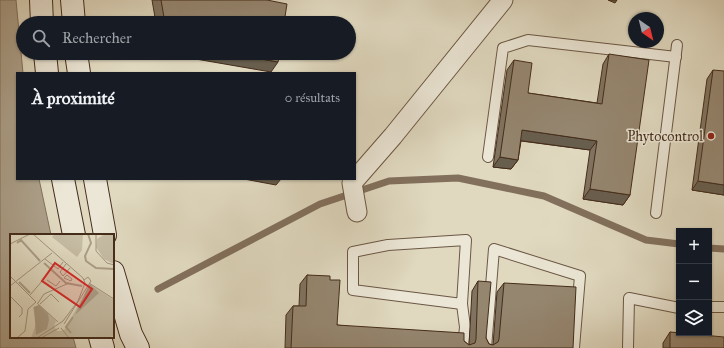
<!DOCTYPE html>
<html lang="fr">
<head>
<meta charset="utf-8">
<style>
  :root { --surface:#171b24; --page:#242831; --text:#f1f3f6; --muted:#9ea1a6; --line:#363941 }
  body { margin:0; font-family:"IM FELL Great Primer",serif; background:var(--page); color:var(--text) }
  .controls { position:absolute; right:12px; bottom:12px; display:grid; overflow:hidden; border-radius:0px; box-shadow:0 1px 3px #0004 }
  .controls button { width:36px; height:36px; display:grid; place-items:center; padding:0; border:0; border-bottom:1px solid var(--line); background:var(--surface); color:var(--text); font:20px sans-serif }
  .compass { position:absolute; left:628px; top:12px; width:36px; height:36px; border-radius:50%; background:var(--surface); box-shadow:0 1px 3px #0004; rotate:145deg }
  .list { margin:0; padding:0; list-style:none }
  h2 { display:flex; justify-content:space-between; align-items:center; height:52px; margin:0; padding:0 16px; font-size:17px }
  h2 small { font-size:13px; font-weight:400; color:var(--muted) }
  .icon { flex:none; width:22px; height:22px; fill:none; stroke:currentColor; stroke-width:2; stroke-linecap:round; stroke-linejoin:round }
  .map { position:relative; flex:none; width:724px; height:348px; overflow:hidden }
  .search { position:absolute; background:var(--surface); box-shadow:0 1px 3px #0004; left:16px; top:16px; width:340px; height:44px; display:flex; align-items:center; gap:10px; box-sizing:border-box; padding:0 14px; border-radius:22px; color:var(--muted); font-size:15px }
  .panel { position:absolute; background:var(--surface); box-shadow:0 1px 3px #0004; left:16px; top:72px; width:340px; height:108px; border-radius:0px }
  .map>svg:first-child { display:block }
  .water { fill:#ab9e88; stroke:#82705c }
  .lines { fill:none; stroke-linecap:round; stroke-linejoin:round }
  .stream { stroke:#82705c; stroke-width:7 }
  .lane-casing { stroke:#6b5744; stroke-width:12 }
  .street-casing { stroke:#6b5744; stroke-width:21 }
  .secondary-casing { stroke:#442c1a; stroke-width:24 }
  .lane { stroke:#ebe6d6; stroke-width:10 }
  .street { stroke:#ebe6d6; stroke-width:19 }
  .secondary { stroke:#ebe6d6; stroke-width:22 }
  .wall { fill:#807360; stroke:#442c1a }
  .shaded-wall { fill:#685e4e; stroke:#442c1a }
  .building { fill:#958670; stroke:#442c1a }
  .poi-dot { fill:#8f2418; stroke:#ebe6d6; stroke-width:1.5 }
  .labels { text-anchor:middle; stroke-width:3; stroke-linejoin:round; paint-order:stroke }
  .poi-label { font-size:14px; fill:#442c1a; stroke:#ebe6d6; text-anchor:end }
  .inset-river { fill:none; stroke:#ab9e88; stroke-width:2 }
  .inset-road { fill:none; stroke:#a2947e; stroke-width:1 }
  .view { fill:#d62828; fill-opacity:0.15; stroke:#d62828; stroke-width:2 }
  .inset-edge { fill:none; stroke:#442c1a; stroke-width:2 }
</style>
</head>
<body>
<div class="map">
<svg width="724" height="348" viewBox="0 0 724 348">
  <rect width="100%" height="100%" fill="#e0d9c0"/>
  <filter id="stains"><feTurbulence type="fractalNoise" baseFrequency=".005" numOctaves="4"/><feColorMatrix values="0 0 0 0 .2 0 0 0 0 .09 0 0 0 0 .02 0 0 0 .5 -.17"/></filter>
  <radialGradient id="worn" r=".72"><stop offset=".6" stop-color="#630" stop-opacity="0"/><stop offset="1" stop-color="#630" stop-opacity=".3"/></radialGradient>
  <!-- water -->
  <polygon class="water" points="0,0 16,0 23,73 17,73 17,179 39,179 51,235 11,235 11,337 73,337 76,348 0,348"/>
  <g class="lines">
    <!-- stream -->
    <g class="stream">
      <polyline points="709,248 724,249"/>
      <polyline points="158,289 320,204 389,181 458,178 544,196 646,240 679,244"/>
    </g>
    <!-- lane casing -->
    <g class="lane-casing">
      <g id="lane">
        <polyline points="488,157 503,48 528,40 676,57"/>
        <polyline points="656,213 677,45"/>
        <polygon points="466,240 462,304 353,290 353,252 388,245"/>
        <polyline points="462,304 465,327 463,348"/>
        <polyline points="709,307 724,307"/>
        <polyline points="486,348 494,249 580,276 574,348"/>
        <polyline points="628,348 629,298 679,308"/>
      </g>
    </g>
    <!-- street casing -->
    <g class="street-casing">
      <polyline id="street" points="357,212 352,183 393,136 503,0"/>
    </g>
    <!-- secondary casing -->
    <g class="secondary-casing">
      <g id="secondary">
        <polyline points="41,0 42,23"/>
        <polyline points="72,0 74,23"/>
        <polyline points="45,53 47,73"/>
        <polyline points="76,53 79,73"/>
        <polyline points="63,179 74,235"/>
        <polyline points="95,179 105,235"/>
        <polyline points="113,272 131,334 138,348"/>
        <polyline points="100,337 103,348"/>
      </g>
    </g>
    <!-- lane -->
    <use href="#lane" class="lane"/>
    <!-- street -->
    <use href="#street" class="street"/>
    <!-- secondary -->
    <use href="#secondary" class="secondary"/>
  </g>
  <!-- wall -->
  <g class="wall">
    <polygon points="152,0 267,0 284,23 156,23"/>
    <polygon points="609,54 630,195 623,205 583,199 590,150 521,141 518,160 511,169 493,167 507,70 514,60 528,93 597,103 603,64"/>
    <polygon points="713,70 724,195 692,190 707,79"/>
    <polygon points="307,275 330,280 337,325 464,341 469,345 472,291 478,281 486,338 489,344 493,345 497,292 504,283 573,348 285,348 286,315 293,306 299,306 300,284"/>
    <polygon points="670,332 724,348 663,348 663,343"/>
  </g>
  <!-- shaded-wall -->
  <g class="shaded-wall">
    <polygon points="608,0 617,0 615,3"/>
    <polygon points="161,53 228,53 278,62 271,72"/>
    <polygon points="522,130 597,141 590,150 516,140"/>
    <polygon points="500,157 518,160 511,169 493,167"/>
    <polygon points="244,179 281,179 276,185"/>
    <polygon points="698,181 724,185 724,195 692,190"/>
    <polygon points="590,189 630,195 623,205 583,199"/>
  </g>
  <!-- building -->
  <g class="building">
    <polygon points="161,0 267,0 287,4 284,23 165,23"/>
    <polygon points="228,53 280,53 278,62"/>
    <polygon points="609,54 649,60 630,195 590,189 597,141 522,130 518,160 500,157 514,60 532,63 528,93 602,104"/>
    <polygon points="713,70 724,71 724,185 698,181"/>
    <polygon points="307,275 330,276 330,280 340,280 337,325 464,333 464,341 469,345 475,343 476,339 478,281 491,282 486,338 489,344 493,345 498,342 499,339 504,283 576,287 573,348 291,348 293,306 306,306"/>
    <polygon points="670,332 724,337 724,348 670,348"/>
  </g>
  <!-- markers -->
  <circle class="poi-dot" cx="711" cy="136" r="4"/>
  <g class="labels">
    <!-- poi labels -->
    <g class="poi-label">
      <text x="703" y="141">Phytocontrol</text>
    </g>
  </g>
  <!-- overview -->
  <g transform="translate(10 234)">
    <rect width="104" height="104" fill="#e0d9c0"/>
    <path d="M 45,0 L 73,0 L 72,16 L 67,23 L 42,3 ZM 95,0 L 104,0 L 104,30 L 94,25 L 86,13 L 87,5 ZM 80,50 L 104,66 L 104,101 L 99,104 L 21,104 L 26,90 L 23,73 L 29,71 L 46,87 L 44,92 L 47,97 L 51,97 L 55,95 Z" fill="#c5bca4"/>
    <path d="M 80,50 L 89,59 L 65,81 L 79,51 ZM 29,71 L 38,80 L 39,86 L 37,95 L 26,101 L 24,73 Z" fill="#ab9e88"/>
    <path class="inset-river" d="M 78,0 L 81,9 L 75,22 L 76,27 L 86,34 L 104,35M 7,9 L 11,6 L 30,27M 34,29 L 56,49 L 72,52M 9,48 L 20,59M 61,99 L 56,93 L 63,83"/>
    <path class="inset-road" d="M 23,0 L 73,44 L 75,49M 86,0 L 86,17 L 97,29 L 104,31M 0,10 L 20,0M 35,25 L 48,35 L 53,28M 56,30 L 50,38 L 53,42 L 60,34M 57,41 L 62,45 L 61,47 L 54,44 ZM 0,42 L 26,68M 37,46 L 46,52 L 50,47M 79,49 L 104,65M 0,52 L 42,19M 20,61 L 33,46M 0,62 L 12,74 L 12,80 L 9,83M 27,69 L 48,88M 28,69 L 34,60 L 59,49M 30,70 L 41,60 L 49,68M 54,90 L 81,47 L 78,43 L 74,46M 51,94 L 59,104M 7,104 L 15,97 L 18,75 L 26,68M 27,104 L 53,87 L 68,67 L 75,49M 31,104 L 49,94"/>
    <path class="view" d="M 45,29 L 82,55 L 70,73 L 32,47 Z"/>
    <rect width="104" height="104" class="inset-edge"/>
  </g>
  <rect width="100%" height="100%" filter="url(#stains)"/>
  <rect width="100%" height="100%" fill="url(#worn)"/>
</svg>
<div class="controls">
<button>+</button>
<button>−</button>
<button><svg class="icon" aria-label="layers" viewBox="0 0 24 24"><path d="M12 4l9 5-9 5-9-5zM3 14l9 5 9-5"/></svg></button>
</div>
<svg class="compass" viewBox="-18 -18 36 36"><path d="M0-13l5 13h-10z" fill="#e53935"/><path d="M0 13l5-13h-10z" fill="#9ea1a6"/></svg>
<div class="search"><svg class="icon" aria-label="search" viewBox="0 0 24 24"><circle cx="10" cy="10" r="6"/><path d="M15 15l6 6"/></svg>Rechercher</div>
<section class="panel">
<h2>À proximité<small>0 résultats</small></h2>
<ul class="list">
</ul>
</section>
</div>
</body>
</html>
